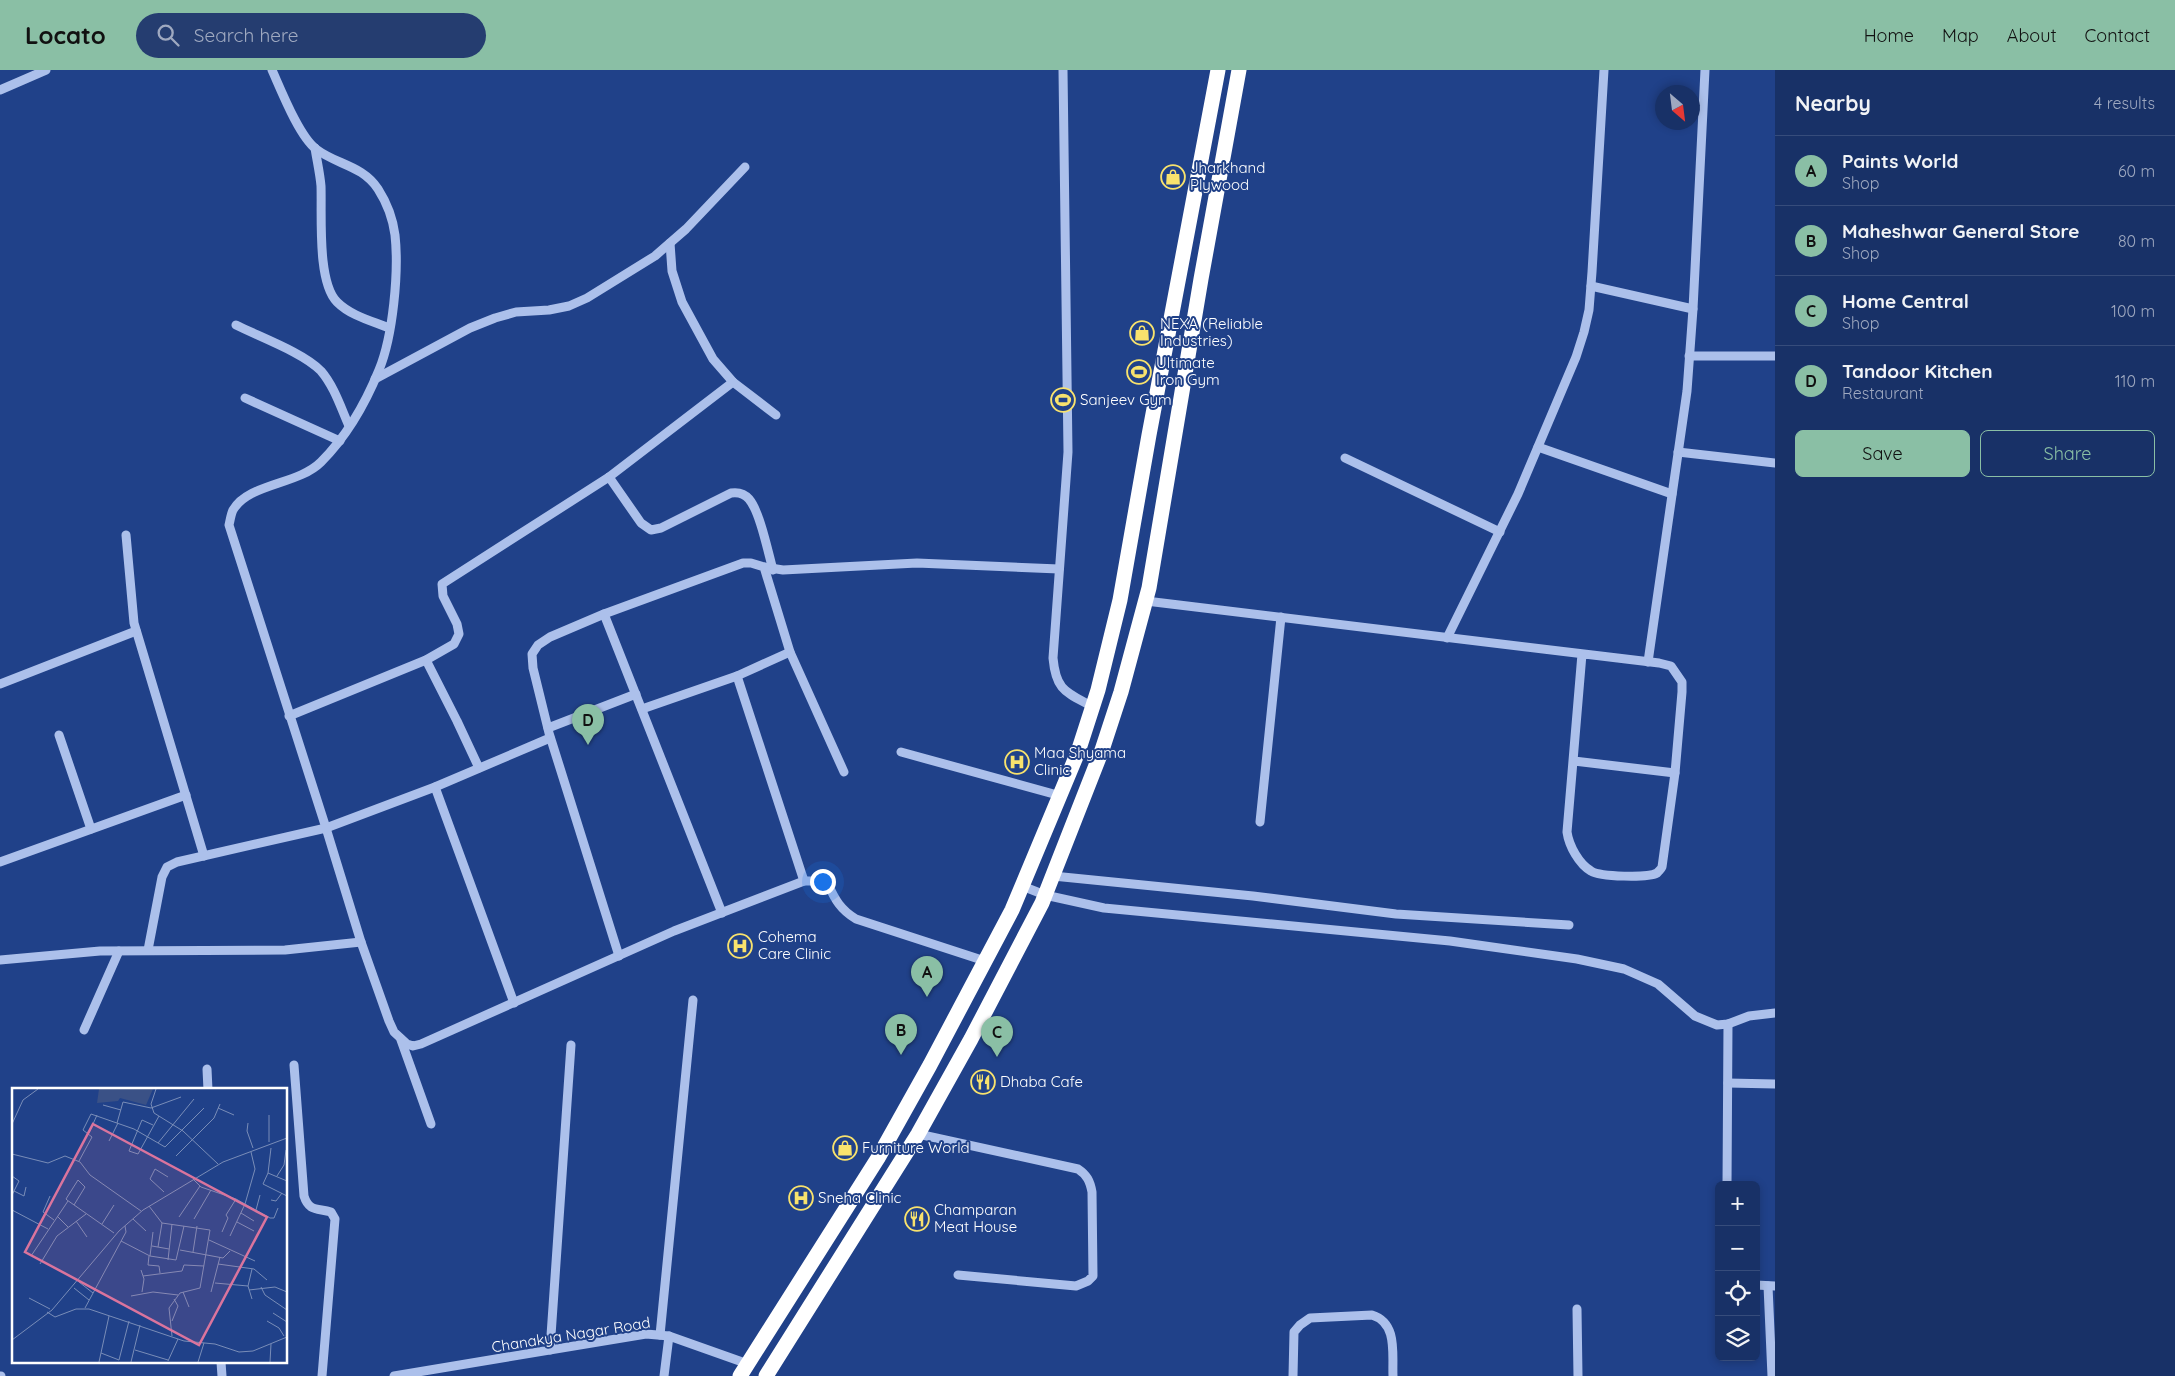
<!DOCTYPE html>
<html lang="en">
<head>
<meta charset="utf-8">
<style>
  :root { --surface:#183167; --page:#253d70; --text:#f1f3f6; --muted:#9fa9c0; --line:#364c7b; --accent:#8abfa5 }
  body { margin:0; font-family:Quicksand,sans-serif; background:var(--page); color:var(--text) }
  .controls { position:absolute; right:15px; bottom:15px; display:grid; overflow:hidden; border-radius:8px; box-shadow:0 2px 8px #0003 }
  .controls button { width:45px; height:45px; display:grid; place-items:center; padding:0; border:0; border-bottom:1px solid var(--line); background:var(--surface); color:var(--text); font:25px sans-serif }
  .compass { position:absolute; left:1655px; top:15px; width:45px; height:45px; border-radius:50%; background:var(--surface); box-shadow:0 2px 8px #0003; rotate:152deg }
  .you { position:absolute; left:822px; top:811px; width:18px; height:18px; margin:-12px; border:4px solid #fff; border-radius:50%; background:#1a73e8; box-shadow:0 0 0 8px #1a73e833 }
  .badge { display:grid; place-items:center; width:32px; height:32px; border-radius:50%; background:var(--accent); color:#111; font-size:16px; font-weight:700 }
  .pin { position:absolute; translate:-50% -41px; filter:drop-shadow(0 1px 2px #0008) }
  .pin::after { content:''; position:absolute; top:26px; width:18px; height:15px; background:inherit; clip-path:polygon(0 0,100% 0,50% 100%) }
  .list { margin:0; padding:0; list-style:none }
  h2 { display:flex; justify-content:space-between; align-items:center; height:65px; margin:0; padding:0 20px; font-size:21px }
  h2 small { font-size:16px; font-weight:400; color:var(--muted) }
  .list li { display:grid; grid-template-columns:32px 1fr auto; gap:15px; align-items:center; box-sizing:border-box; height:70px; padding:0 20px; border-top:1px solid var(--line) }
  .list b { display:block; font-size:19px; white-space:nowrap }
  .list p { margin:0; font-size:16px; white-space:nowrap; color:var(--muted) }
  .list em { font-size:16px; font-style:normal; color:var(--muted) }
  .actions { display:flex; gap:10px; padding:15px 20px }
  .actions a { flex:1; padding:11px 0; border:1px solid var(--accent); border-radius:8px; text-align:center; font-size:18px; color:var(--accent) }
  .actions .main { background:var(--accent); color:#111 }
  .icon { flex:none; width:28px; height:28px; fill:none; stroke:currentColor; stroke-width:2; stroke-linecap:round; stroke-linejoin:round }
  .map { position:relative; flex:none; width:1775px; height:1306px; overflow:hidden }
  header { display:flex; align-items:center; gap:30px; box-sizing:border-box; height:70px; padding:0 25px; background:var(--accent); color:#111 }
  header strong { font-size:24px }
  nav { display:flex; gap:28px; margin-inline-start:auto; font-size:18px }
  .search { width:350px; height:45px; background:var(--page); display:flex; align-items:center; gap:12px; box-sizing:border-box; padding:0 18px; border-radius:28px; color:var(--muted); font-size:19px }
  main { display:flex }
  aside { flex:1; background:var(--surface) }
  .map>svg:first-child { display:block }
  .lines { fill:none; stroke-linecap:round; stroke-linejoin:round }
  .minor { stroke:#acc0eb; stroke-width:9 }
  .highway { stroke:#fff; stroke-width:15 }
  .labels { text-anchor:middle; stroke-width:4; stroke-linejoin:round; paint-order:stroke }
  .poi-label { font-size:15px; fill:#fff; stroke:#204189; text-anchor:start }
  .street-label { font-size:15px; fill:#fff; stroke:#204189 }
  .inset-road { fill:none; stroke:#798db8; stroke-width:1 }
  .view { fill:#da749d; fill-opacity:0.15; stroke:#da749d; stroke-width:2.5 }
  .inset-edge { fill:none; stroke:#fff; stroke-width:2.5 }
</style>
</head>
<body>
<header>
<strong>Locato</strong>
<div class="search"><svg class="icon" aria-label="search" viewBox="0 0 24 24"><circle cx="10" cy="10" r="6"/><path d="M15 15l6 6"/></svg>Search here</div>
<nav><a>Home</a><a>Map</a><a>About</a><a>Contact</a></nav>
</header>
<main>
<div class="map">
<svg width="1775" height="1306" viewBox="0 0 1775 1306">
  <rect width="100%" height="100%" fill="#204189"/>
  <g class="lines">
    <!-- minor -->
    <g class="minor">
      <path d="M 272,0 C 281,20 299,66 316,79 C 337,95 362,95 378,119 C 387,133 393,150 395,165 C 399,202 393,266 379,300 C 366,332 346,367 321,392 C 298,415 249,413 233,440 C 231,444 230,451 229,455 L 326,758 L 361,872 L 389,951 L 394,962 L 407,974 L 413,976 L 421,974 L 674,861 L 804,811 L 818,811 L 828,814 C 835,830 841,840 856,849 L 985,891"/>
      <path d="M 1063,0 L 1068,382 L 1053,588 C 1056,621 1066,622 1093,637"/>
      <polyline points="0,20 46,0"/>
      <path d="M 315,78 C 317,91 320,104 321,116 C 322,145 317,212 337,232 C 351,246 372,251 389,258"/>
      <polyline points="670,173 672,201 682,232 713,289 733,312 776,345"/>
      <polyline points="1591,216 1693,239"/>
      <path d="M 236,255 C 260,267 304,283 321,301 C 334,316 341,338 349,356"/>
      <polyline points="1689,286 1775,286"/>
      <polyline points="375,309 470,258 495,248 516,242 549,240 569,236 587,228 655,186 686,159 745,97"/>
      <polyline points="245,328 340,371"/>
      <polyline points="1538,377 1672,424"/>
      <polyline points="1678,382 1775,393"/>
      <polyline points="1345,388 1500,462"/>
      <path d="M 609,407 L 641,453 L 651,460 L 661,458 L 731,423 C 738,422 744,423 749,429 C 760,442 768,482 773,500"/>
      <polyline points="126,465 134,553 204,786"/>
      <polyline points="764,497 783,500 917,493 1059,499"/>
      <path d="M 1146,531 L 1659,593 L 1671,596 L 1682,612 L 1682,622 L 1675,703 L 1662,797 C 1662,798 1658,802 1657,803 C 1648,808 1600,807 1591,801 C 1579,794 1569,776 1567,762 L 1582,584"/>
      <polyline points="604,544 722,843"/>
      <polyline points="1447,568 1518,424 1576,287 1584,262 1589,240 1592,202 1604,0"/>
      <polyline points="426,590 457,651 479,698"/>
      <polyline points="1648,592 1687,321 1693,239 1705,0"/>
      <polyline points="737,606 804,811"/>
      <polyline points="0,614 136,561"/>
      <polyline points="642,639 737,606 790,582"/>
      <polyline points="289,646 426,590 454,574 459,564 457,554 443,526 442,514 609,407 733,312"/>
      <polyline points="548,658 636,624"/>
      <polyline points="59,665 91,759"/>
      <polyline points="901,682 1061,726"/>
      <polyline points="1574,691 1675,703"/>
      <polyline points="435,717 514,933"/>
      <polyline points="1260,752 1281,547"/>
      <polyline points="0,792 186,725"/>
      <polyline points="1053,806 1253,826 1396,844 1569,855"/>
      <polyline points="1022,816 1045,825 1104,838 1450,871 1577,889 1624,899 1658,914 1695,946 1717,955 1728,954 1749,946 1775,943"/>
      <polyline points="148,880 162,807 167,797 177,792 326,758 435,717 550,668"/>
      <polyline points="619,886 549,663 533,598 532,584 538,575 550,567 604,544 743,493 751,493 764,497 790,582 844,702"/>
      <polyline points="0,890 100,881 285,880 361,872"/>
      <polyline points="84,960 119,881"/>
      <polyline points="401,970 431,1054"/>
      <path d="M 294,995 L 304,1126 C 309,1142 318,1138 331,1142 L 335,1149 L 322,1306"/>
      <polyline points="207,999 208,1020"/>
      <polyline points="1728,1013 1775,1014"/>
      <path d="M 918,1064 L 1078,1099 C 1087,1105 1090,1111 1092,1122 L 1093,1206 L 1088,1211 L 1076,1216 L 958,1205"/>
      <polyline points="1727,1115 1728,954"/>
      <polyline points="1756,1215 1775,1216"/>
      <polyline points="1768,1216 1772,1306"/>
      <polyline points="1577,1239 1578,1306"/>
      <polyline points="660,1265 693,930"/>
      <polyline points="550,1280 571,975"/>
      <polyline points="221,1292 222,1306"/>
      <polyline points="0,1306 1,1306"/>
      <polyline points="394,1306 646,1264 669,1266 748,1294"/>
      <polyline points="664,1306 669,1266"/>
      <path d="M 1293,1306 L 1294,1262 L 1300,1255 L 1310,1248 L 1372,1245 C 1398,1253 1392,1284 1393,1306"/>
    </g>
    <!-- highway -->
    <g class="highway">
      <polyline points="740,1306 878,1088 930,995 1012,840 1078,682 1098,620 1120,530 1149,365 1218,0"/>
      <polyline points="766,1306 918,1064 971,969 1042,833 1102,680 1121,622 1149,518 1201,209 1239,0"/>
    </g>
  </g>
  <!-- icons -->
  <defs>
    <g id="shop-ring" transform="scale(1.25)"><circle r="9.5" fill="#204189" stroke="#f8e26d" stroke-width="1.5"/><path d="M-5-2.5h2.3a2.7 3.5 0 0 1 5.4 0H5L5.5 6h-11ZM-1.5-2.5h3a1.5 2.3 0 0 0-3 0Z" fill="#f8e26d"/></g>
    <g id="stadium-ring" transform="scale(1.25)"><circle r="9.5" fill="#204189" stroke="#f8e26d" stroke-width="1.5"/><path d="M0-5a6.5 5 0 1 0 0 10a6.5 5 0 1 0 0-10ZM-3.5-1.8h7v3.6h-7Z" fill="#f8e26d"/></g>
    <g id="hospital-ring" transform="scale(1.25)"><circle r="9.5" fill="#204189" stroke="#f8e26d" stroke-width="1.5"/><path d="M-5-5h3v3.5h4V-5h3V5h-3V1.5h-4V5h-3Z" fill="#f8e26d"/></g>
    <g id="restaurant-ring" transform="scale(1.25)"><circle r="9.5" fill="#204189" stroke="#f8e26d" stroke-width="1.5"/><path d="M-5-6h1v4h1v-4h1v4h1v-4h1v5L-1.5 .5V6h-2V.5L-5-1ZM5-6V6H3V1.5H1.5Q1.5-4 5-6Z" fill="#f8e26d"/></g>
  </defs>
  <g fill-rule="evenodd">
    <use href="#shop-ring" x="1173" y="107"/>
    <use href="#shop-ring" x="1142" y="263"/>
    <use href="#stadium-ring" x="1139" y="302"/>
    <use href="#stadium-ring" x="1063" y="330"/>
    <use href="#hospital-ring" x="1017" y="692"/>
    <use href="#hospital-ring" x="740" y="876"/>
    <use href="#restaurant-ring" x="983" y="1012"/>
    <use href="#shop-ring" x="845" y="1078"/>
    <use href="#hospital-ring" x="801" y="1128"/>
    <use href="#restaurant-ring" x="917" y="1149"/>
  </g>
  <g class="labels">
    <!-- poi labels -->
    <g class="poi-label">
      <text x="1190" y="103">Jharkhand<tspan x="1190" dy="17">Plywood</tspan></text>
      <text x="1160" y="259">NEXA (Reliable<tspan x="1160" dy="17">Industries)</tspan></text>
      <text x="1156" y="298">Ultimate<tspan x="1156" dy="17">Iron Gym</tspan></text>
      <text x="1080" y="335">Sanjeev Gym</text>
      <text x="1034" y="688">Maa Shyama<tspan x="1034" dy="17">Clinic</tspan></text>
      <text x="758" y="872">Cohema<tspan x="758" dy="17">Care Clinic</tspan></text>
      <text x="1000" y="1017">Dhaba Cafe</text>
      <text x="862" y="1083">Furniture World</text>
      <text x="818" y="1133">Sneha Clinic</text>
      <text x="934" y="1145">Champaran<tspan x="934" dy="17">Meat House</tspan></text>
    </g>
    <!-- street labels -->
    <g class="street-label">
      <text transform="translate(571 1265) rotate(-9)" y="5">Chanakya Nagar Road</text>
    </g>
  </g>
  <!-- overview -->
  <g transform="translate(12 1018)">
    <rect width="275" height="275" fill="#204189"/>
    <path d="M 87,1 L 141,1 L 134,17 L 108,10 L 106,13 L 85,15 Z" fill="#3a5186"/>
    <path class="inset-road" d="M 144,1 L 139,16 L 142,25 L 171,43 L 206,76M 91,17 L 109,22M 206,20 L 222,27M 257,27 L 257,54M 105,35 L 111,14 L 139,20 L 169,9M 236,35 L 235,43 L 241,60M 0,36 L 11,12 L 26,1M 141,37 L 130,32 L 117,63 L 126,66 L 147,28M 77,45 L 85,27M 97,53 L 106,35M 146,55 L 182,11M 0,66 L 36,75 L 53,68 L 68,74 L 78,87 L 129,123M 164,68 L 202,30 L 208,16M 67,73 L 80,49 L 71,42 L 79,26 L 122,41 L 153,59 L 192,20M 256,85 L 259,60M 0,88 L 7,93 L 0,107M 265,88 L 272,77 L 274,62M 181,91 L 189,99 L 224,111 L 258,130 L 262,130 L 266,120M 275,93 L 256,85 L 251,96 L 275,108M 2,103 L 12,108 L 14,99M 152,104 L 138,91 L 143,81 L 156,89M 38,108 L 31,124 L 42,132M 259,112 L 264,113 L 270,105M 62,117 L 73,99 L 66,92 L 54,111 L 55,112 L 102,145M 137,118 L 150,135 L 198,142 L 188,200 L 168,205 L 157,220 L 160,248M 0,122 L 36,141M 244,122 L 248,107M 229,125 L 242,133M 45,128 L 56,139M 167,129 L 188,98M 121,131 L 134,143M 182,131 L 199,102M 64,133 L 75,149M 225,134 L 242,143M 90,136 L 102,117M 141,144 L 138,168 L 164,172 L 172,138M 210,144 L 216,130 L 214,127 L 224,111M 218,148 L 233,116 L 243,81 L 239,64M 197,152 L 243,173M 109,153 L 138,168M 140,158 L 157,161M 146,159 L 150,135M 168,162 L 211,170 L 218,163M 181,164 L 185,138M 19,168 L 56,113M 137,168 L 136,177 L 147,178 L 148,185M 156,172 L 160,136M 28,176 L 45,148 L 74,126M 206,176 L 242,181 L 255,192M 240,181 L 236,198 L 240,211M 129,182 L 132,191 L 130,204M 131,188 L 170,183 L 172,177 L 192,178M 67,194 L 81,205M 203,195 L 236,198M 249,199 L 253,207 L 275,222M 62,200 L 77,212M 237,202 L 263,199 L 275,204M 171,204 L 177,219M 199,204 L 208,169M 119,208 L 141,204 L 166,207M 17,210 L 38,221M 73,220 L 114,144 L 113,138M 35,224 L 43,229 L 64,221 L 77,221 L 172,253 L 203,256 L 227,264 L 241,263 L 275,249M 261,225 L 275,234M 160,233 L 166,218 L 162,211M 255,233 L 267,240 L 272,248M 0,252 L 40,222 L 107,143 L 131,122 L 211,74 L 275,50M 123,262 L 156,272M 89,265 L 107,272 L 117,233M 156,273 L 166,251M 87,274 L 97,228M 119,274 L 128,237M 186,274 L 192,255M 258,274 L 259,256"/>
    <path class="view" d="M 81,36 L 255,129 L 187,257 L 13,164 Z"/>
    <rect width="275" height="275" class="inset-edge"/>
  </g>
</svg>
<div class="controls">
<button>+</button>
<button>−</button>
<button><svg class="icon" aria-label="locate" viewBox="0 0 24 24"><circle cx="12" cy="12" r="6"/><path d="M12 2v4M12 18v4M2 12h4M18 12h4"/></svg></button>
<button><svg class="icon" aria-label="layers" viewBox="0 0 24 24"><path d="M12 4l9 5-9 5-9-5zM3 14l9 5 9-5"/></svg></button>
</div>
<svg class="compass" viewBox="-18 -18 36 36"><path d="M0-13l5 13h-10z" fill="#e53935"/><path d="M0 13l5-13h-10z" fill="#9fa9c0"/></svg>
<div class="you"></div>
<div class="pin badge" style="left:927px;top:927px">A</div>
<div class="pin badge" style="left:901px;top:985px">B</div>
<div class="pin badge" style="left:997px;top:987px">C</div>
<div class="pin badge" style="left:588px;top:675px">D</div>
</div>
<aside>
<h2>Nearby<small>4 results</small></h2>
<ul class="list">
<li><span class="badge">A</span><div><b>Paints World</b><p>Shop</p></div><em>60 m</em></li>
<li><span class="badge">B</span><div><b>Maheshwar General Store</b><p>Shop</p></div><em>80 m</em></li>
<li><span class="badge">C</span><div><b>Home Central</b><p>Shop</p></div><em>100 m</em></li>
<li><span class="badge">D</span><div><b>Tandoor Kitchen</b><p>Restaurant</p></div><em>110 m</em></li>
</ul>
<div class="actions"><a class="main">Save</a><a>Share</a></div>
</aside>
</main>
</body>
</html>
